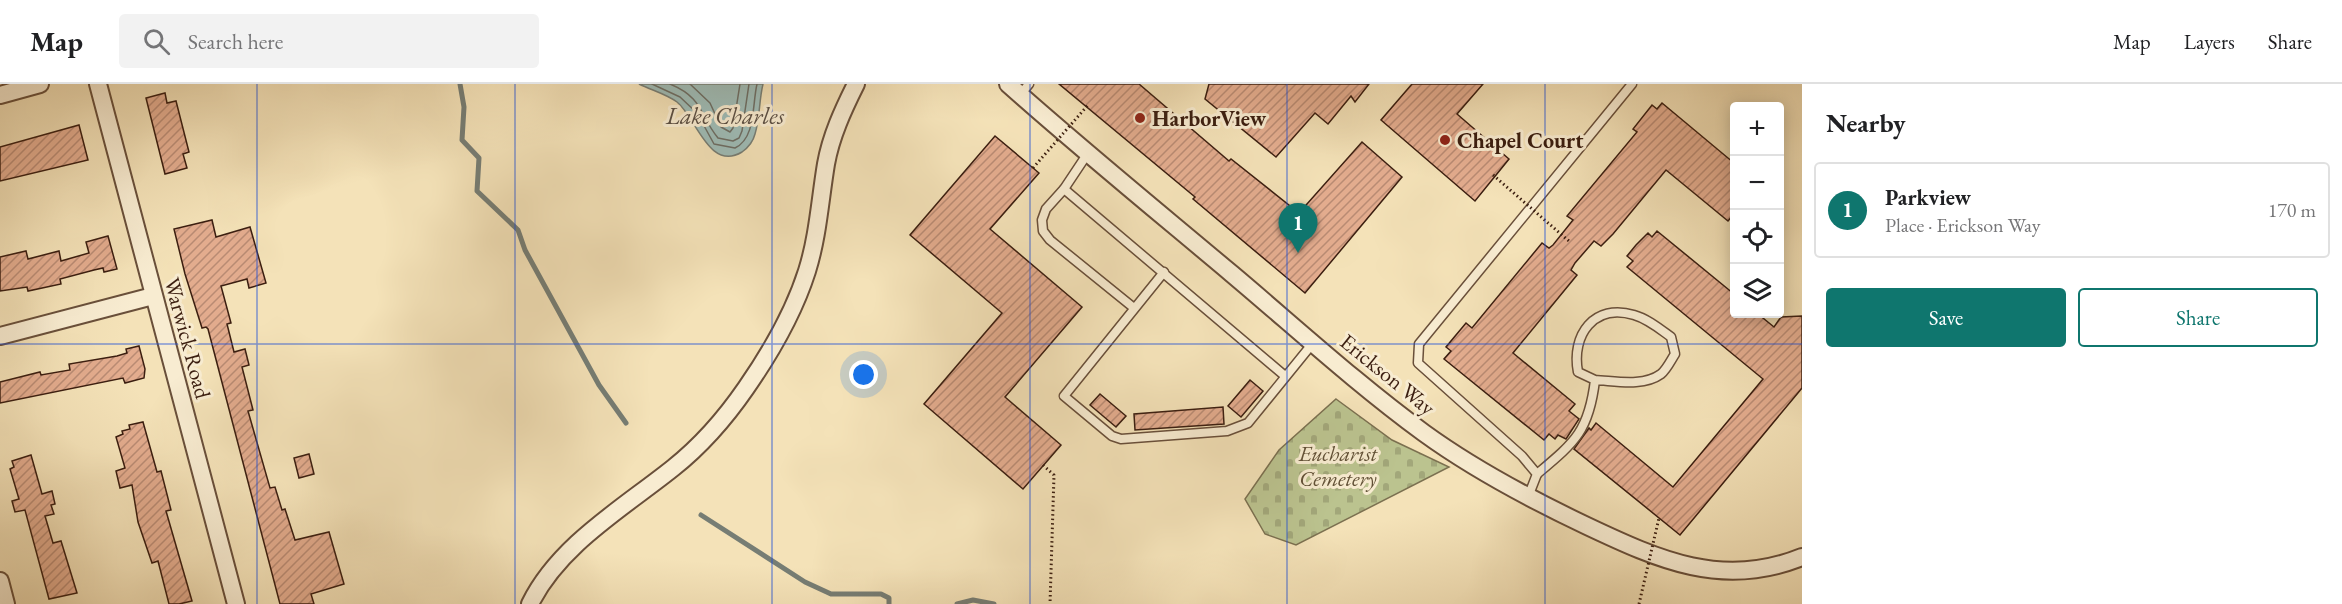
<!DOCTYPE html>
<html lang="en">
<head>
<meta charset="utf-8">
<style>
  :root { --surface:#fff; --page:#f2f2f2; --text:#202124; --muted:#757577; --line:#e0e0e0; --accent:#0f766e }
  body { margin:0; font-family:"EB Garamond",serif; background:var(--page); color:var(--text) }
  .controls { position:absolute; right:18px; top:18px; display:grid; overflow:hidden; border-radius:6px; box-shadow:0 3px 15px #0003 }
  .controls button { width:54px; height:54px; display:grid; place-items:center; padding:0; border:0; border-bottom:2px solid var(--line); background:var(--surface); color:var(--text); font:30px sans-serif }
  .you { position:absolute; left:864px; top:291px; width:21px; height:21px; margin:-15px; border:4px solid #fff; border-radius:50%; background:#1a73e8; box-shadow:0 0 0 9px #1a73e833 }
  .badge { display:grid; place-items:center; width:39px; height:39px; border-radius:50%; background:var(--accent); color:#fff; font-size:20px; font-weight:700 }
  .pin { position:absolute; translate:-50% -50px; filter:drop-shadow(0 2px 3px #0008) }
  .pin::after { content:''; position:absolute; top:32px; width:21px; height:18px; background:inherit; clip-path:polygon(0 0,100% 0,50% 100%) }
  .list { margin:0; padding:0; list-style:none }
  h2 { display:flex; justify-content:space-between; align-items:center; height:78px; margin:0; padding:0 24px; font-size:26px }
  h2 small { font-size:20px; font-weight:400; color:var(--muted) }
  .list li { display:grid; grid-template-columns:39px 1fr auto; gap:18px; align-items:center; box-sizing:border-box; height:96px; margin:0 12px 12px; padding:0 12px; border:2px solid var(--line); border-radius:6px }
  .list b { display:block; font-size:22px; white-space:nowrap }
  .list p { margin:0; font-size:20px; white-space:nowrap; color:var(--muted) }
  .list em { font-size:20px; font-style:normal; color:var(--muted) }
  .actions { display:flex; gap:12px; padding:18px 24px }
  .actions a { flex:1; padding:14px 0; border:2px solid var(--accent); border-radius:6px; text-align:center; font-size:21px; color:var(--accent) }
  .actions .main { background:var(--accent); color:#fff }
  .icon { flex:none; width:33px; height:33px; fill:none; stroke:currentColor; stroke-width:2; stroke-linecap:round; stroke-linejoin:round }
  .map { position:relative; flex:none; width:1802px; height:520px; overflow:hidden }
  header { display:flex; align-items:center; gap:36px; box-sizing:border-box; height:84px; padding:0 30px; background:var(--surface); border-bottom:2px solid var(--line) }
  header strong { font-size:28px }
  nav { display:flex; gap:33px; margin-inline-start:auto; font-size:21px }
  .search { width:420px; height:54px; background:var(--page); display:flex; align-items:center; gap:15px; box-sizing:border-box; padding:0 21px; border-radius:6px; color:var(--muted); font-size:22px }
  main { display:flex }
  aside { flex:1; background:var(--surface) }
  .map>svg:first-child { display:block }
  .cemetery { fill:url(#cemetery-stones); stroke:#7b7050; stroke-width:1.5 }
  .water { fill:#9ebcb7; stroke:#767d74; stroke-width:1.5 }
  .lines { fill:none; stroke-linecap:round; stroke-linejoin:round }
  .shore { stroke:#6c6d64; stroke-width:1.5 }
  .stream { stroke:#767d74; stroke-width:5 }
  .building { fill:url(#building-hatch); stroke:#3b1e10; stroke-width:1.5 }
  .lane-casing { stroke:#694f3a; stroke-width:11 }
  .street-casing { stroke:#694f3a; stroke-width:20 }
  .path { stroke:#3b1e10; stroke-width:3; stroke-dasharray:1.5 3; stroke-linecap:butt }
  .lane { stroke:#f8ecd1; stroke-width:8 }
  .street { stroke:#f8ecd1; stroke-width:16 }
  .path-bridge { stroke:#3b1e10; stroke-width:3; stroke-dasharray:1.5 3; stroke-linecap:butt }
  .grid { fill:none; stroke:#1d4ed8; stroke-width:1.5; stroke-opacity:0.55 }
  .poi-dot { fill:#8f2418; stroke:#f8ecd1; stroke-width:2 }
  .labels { text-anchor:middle; stroke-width:6; stroke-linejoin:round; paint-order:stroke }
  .poi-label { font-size:22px; font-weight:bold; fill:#3b1e10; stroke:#f8ecd1; text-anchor:start }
  .street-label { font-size:22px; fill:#3b1e10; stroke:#f8ecd1 }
  .park-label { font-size:22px; font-style:italic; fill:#615036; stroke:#f8ecd1 }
  .water-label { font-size:24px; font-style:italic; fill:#594d42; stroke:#f8ecd1 }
</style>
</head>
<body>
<header>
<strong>Map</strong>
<div class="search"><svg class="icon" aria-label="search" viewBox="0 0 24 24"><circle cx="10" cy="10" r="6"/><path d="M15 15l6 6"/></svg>Search here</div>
<nav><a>Map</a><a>Layers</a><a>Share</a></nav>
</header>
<main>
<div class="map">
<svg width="1802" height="520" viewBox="0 0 1802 520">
  <defs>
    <pattern id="cemetery-stones" width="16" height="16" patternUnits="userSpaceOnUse" patternTransform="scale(1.5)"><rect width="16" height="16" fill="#bbc38f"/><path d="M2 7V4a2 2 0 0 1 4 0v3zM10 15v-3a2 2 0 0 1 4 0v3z" fill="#a2a77a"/></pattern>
    <pattern id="building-hatch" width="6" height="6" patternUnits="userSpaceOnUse" patternTransform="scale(1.5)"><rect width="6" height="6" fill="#e3ac8e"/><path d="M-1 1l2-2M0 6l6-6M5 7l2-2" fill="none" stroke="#b98b73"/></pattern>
  </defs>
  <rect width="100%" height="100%" fill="#f4e2b8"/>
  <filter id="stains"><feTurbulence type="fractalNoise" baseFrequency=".00333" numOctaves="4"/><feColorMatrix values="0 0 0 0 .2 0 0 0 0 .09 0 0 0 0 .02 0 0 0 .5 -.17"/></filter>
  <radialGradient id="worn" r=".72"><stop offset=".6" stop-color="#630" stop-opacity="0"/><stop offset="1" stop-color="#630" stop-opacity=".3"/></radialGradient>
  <!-- cemetery -->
  <polygon class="cemetery" points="1336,315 1392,356 1449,383 1296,461 1265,450 1245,415 1279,366"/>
  <!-- water -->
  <path class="water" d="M 639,0 L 763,0 C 759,16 760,34 755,50 C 753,58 749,63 742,68 C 709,88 696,33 677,18 C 666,10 651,6 639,0 Z"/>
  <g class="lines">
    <!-- shore -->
    <g class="shore">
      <path d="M 652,0 L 680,13 L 697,29 L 714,60 L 735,64 C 756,54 752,21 757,0"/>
      <path d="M 670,0 C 704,14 699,31 718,54 L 733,57 L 739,54 L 742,47 L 749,0"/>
      <polyline points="690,0 710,19 721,43 730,48 733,44 740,0"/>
    </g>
    <!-- stream -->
    <g class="stream">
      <polyline points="460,0 464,23 462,56 479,74 477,107 518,146 525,166 599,301 626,339"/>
      <polyline points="701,431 805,498 831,510 881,510 889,514 889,520"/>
      <polyline points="957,520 973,516 994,520"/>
    </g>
  </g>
  <!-- building -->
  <g class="building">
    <polygon points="1059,0 1139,0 1229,77 1231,75 1299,129 1362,58 1402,93 1305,209 1193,115 1195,113"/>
    <polygon points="1209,0 1369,0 1355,18 1351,12 1328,40 1315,29 1276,73 1205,15"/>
    <polygon points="1412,0 1483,0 1457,30 1509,75 1475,117 1381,36"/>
    <polygon points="165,9 167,19 176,17 189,68 183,70 187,84 165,90 146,14"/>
    <polygon points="1662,19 1734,79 1734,130 1728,137 1666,86 1613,150 1601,162 1594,157 1575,179 1571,186 1577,191 1513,269 1575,320 1569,327 1579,335 1566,355 1558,351 1555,355 1549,350 1544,356 1444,275 1451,267 1446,263 1466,239 1472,244 1542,159 1549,164 1553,161 1573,136 1567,132 1637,48 1633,45 1652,21 1657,25"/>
    <polygon points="79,41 88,76 0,97 0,63"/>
    <polygon points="995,52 1039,89 990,145 1082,223 1005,313 1061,361 1023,405 924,320 1002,229 910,151"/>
    <polygon points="212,136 216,153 250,143 266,199 249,204 247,195 221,202 231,239 227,240 234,268 245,265 249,281 242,283 253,326 248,327 270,404 275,403 282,426 285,425 295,456 329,448 344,500 311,510 314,520 280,520 208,245 206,243 202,244 185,190 174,145"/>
    <polygon points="1657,147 1734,210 1734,230 1758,230 1774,243 1781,233 1802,232 1802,304 1680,451 1574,365 1589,344 1591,346 1596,339 1673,403 1763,295 1627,183 1633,177 1627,172 1636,161 1648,149 1652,153"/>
    <polygon points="108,152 117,185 104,188 103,184 94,186 60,195 61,200 28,207 27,203 0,207 0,173 26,167 28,175 59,167 61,177 89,169 86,158"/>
    <polygon points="139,262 145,285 144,294 125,299 123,294 0,319 0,298 40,288 41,291 70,286 69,280 117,272 127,269 126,265"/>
    <polygon points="1250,296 1263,307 1241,333 1228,322"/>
    <polygon points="1100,310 1126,332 1116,343 1090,321"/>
    <polygon points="1223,323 1224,340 1135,346 1134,330"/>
    <polygon points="143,338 157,388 161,387 171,426 166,427 192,517 179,520 169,520 158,477 152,479 138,438 132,401 120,404 116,387 125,384 116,353 123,350 122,347 130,345 129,341"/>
    <polygon points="309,370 314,390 299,394 294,374"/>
    <polygon points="31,371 42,410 52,407 55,420 51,421 54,430 45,432 53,459 61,457 77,509 49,515 25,426 15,428 12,417 19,415 10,385 14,383 12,377"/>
  </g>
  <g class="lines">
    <!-- lane casing -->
    <g class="lane-casing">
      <g id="lane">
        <polyline points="1020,11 1029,0"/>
        <polyline points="1088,69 1064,105 1046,125 1042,136 1043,147 1050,156 1134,224"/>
        <polyline points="1064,105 1285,292"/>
        <polyline points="1164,188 1064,312 1112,352 1121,355 1227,347 1248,339 1313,259"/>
        <path d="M 1537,390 C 1575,358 1589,347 1595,296 C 1616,297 1643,303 1661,290 C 1667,285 1671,276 1675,270 L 1671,253 C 1660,245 1648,235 1634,231 C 1594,219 1571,251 1578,288 L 1595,296"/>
        <polyline points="1528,413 1537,390 1522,372 1418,279 1419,260 1632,0"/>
      </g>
    </g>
    <!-- street casing -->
    <g class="street-casing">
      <g id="street">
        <polyline points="98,0 236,520"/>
        <path d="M 1008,0 C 1081,65 1157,127 1232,190 C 1295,243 1357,300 1424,349 C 1475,386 1530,415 1587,442 C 1659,476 1723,505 1802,473"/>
        <polyline points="0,11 40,0"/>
        <polyline points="0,252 153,212"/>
        <polyline points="0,497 6,520"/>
        <path d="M 530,520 C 559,461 623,424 673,384 C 702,361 726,333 746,304 C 771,268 794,228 807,187 C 818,152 820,116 826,80 C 831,52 843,26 856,0"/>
      </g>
    </g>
    <!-- path -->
    <polyline class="path" points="1043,381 1054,391 1050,520"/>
    <!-- lane -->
    <use href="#lane" class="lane"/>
    <!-- street -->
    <use href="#street" class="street"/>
    <!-- path-bridge -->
    <g class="path-bridge">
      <polyline points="1033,84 1088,21"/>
      <polyline points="1493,91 1570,158"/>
      <polyline points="1639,520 1659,434"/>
    </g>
  </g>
  <!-- grid -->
  <path class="grid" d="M 257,0 L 257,520M 515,0 L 515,520M 772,0 L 772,520M 1030,0 L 1030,520M 1287,0 L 1287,520M 1545,0 L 1545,520M 0,260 L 1802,260"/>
  <!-- markers -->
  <g class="poi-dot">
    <circle cx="1140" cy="34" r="6"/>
    <circle cx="1445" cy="56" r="6"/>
  </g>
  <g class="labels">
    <!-- poi labels -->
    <g class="poi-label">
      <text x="1152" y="42">HarborView</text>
      <text x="1457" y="64">Chapel Court</text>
    </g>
    <!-- street labels -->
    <g class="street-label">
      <text transform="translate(188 254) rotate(75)" y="8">Warwick Road</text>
      <text transform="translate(1388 290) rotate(39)" y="8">Erickson Way</text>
    </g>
    <!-- park labels -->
    <g class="park-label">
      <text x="1338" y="377">Eucharist<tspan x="1338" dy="25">Cemetery</tspan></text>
    </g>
    <!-- water labels -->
    <g class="water-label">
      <text x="725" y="40">Lake Charles</text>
    </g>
  </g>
  <rect width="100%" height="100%" filter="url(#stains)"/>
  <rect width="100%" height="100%" fill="url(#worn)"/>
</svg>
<div class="controls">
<button>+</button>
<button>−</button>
<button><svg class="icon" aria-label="locate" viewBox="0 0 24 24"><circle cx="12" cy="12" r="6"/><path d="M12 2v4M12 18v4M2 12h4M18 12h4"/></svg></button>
<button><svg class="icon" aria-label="layers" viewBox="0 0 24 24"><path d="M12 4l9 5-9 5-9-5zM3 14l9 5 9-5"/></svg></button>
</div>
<div class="you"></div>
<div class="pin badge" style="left:1298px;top:169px">1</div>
</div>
<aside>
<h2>Nearby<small></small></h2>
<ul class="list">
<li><span class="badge">1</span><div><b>Parkview</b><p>Place · Erickson Way</p></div><em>170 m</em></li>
</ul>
<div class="actions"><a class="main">Save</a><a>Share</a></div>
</aside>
</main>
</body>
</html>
